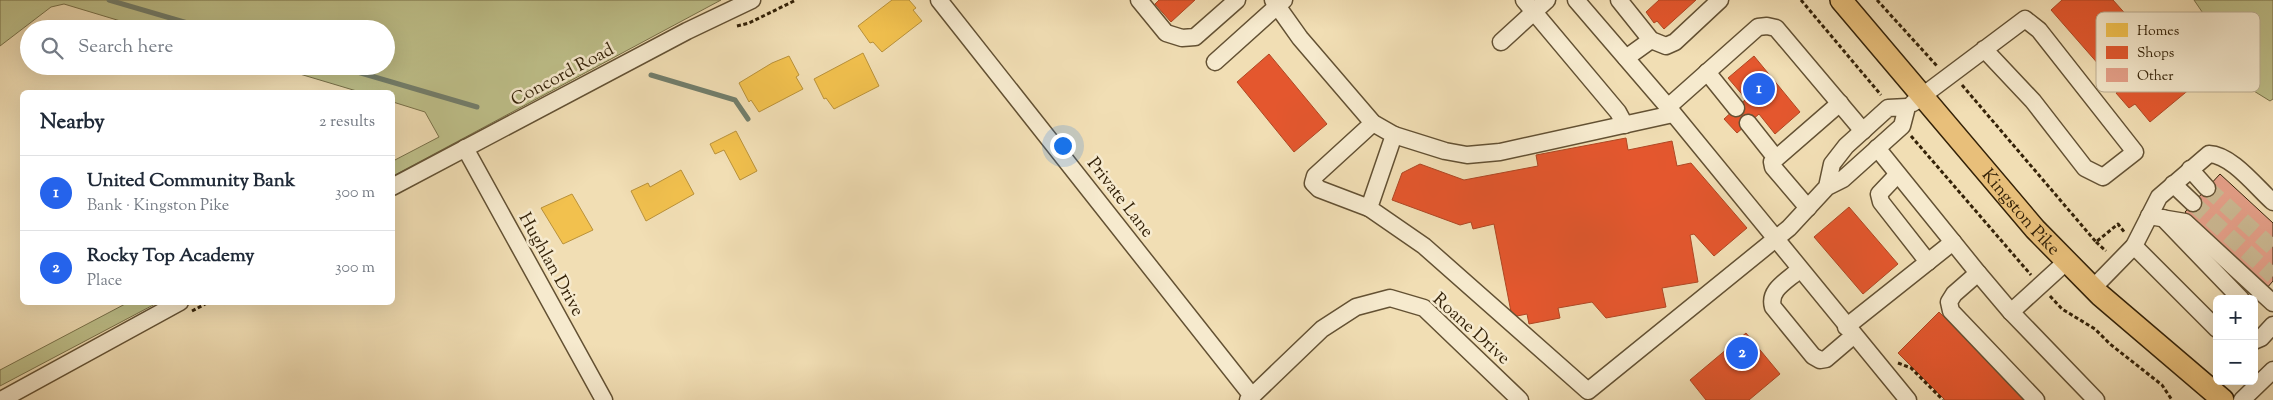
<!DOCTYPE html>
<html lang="en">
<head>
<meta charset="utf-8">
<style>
  :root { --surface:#fff; --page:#f6f6f7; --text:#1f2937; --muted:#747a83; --line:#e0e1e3; --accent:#2563eb }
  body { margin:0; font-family:"Sorts Mill Goudy",serif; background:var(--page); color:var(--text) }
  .controls { position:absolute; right:15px; bottom:15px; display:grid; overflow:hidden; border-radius:8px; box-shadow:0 5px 20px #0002 }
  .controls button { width:45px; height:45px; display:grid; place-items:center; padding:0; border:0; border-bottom:1px solid var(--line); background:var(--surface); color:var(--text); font:25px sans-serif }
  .you { position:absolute; left:1062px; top:145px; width:18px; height:18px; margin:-12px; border:4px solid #fff; border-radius:50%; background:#1a73e8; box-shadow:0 0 0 8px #1a73e833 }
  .badge { display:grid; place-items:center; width:32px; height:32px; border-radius:50%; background:var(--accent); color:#fff; font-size:16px; font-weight:700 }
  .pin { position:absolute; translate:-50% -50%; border:2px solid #fff; box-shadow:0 1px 5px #0006 }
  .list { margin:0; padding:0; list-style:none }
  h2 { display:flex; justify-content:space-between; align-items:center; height:65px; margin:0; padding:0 20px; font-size:21px }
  h2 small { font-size:16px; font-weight:400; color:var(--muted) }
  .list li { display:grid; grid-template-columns:32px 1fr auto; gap:15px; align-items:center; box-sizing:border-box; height:75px; padding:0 20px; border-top:1px solid var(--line) }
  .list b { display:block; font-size:19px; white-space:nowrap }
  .list p { margin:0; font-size:16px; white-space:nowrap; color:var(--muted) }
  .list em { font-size:16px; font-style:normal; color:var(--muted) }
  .icon { flex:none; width:28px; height:28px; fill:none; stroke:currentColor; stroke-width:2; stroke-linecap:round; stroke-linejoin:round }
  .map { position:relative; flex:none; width:2273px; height:400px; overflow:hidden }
  .search { position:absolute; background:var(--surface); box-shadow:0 5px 20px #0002; left:20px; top:20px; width:375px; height:55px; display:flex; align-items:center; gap:12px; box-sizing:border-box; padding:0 18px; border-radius:28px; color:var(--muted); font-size:19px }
  .panel { position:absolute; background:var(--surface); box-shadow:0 5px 20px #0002; left:20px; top:90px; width:375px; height:215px; border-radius:8px }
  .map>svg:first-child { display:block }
  .green { fill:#bec08a; stroke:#797149 }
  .homes { fill:#f2c14e; stroke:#b99139 }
  .shops { fill:#e4572e; stroke:#af4723 }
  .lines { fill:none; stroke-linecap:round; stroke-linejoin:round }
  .stream { stroke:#727e6c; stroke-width:5 }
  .building { fill:#e49f88; stroke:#342208 }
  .minor-tunnel { stroke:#cbb892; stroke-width:16; stroke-dasharray:16 8; stroke-linecap:butt }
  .minor-casing { stroke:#635133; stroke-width:19 }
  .major-casing { stroke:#342208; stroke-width:24 }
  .path { stroke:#342208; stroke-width:3; stroke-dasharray:4 2.5; stroke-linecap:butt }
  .minor { stroke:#f6eace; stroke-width:16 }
  .major { stroke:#e8bf7a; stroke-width:21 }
  .labels { text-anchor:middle; stroke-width:5; stroke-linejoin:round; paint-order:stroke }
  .street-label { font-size:18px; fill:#342208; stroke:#f6eace }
  .key { fill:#f6eace; stroke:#bcae93; stroke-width:1 }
  .key-label { font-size:14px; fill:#342208 }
</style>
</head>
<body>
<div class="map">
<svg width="2273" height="400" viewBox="0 0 2273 400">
  <rect width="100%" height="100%" fill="#f1deb4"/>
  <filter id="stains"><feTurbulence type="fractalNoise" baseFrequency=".004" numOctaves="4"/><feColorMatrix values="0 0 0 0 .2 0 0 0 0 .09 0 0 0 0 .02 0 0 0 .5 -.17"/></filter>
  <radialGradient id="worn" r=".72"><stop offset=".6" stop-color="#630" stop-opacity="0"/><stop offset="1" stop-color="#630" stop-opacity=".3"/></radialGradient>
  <!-- green -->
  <g class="green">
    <polygon points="0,0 721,0 393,176 393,161 439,137 425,112 393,102 392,92 360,92 273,66 386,66 386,29 147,29 64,4 51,7 0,46"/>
    <polygon points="2194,0 2273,0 2273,99 2270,101 2241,83 2247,78"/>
    <polygon points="127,303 157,303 0,386 0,370"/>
  </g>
  <!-- homes -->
  <g class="homes">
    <polygon points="892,0 909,0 916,8 913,10 922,21 882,52 873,42 870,43 858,26"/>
    <polygon points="863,53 879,86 834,109 826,98 824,99 814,79"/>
    <polygon points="789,56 799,75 796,77 803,89 759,112 751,100 749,102 739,83 772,63"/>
    <polygon points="736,131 757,171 740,180 724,150 715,154 710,144"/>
    <polygon points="681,170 694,194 646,221 631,191 648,183 650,187"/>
    <polygon points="572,194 593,230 563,244 541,208"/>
  </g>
  <!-- shops -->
  <g class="shops">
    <polygon points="1159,0 1195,0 1171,22 1155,4"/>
    <polygon points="1659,0 1696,0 1664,29 1657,21 1654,23 1646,12"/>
    <polygon points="2062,0 2113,0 2138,28 2111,51 2114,54 2100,66 2051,10"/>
    <polygon points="2146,34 2191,88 2150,122 2135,104 2129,108 2116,93 2121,90 2104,70"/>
    <polygon points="1269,54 1327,124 1294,152 1237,82"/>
    <polygon points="1754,56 1800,112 1775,134 1759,114 1737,133 1724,119 1746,99 1728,78"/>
    <polygon points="1626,138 1628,150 1672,141 1677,166 1691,163 1747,228 1714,256 1694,234 1690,235 1698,282 1662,288 1666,307 1606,318 1592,302 1558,308 1560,318 1529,324 1527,314 1512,317 1494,224 1473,229 1471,222 1460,225 1392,200 1402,173 1420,164 1464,180 1538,166 1536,155"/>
    <polygon points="1849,207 1898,264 1863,294 1814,237"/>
    <polygon points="1939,312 2028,400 1945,400 1898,353"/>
    <polygon points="1746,333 1780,374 1749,400 1706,400 1690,380"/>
  </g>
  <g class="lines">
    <!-- stream -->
    <g class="stream">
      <polyline points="109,0 208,29"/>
      <polyline points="337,66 477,107"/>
      <polyline points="651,75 735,100 748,119"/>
    </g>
  </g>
  <!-- building -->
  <polygon class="building" points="2220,174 2273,223 2273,281 2266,289 2185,212"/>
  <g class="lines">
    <!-- minor-tunnel -->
    <g class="minor-tunnel">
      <polyline points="2207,188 2273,248"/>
      <polyline points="2193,203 2273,276"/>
    </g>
    <!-- minor casing -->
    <g class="minor-casing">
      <g id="minor">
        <polyline points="939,0 1252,396"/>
        <polyline points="1139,0 1166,33 1182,38 1195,37 1237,0"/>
        <polyline points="1273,0 1300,38 1373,123 1394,135 1369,208 1424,246 1588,391 1789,228 1827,187 1843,179 1902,126 1907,107 1888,108 1846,146 1832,164 1827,187"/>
        <polyline points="1524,0 1618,112 1625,125"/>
        <polyline points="1576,0 1668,107 1908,400"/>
        <polyline points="1619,0 1651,40 1666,46 1675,42 1720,0"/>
        <polyline points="1501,42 1547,0"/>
        <polyline points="1626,58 1651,40"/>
        <polyline points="1215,62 1284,0"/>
        <polyline points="1707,72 1736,108"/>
        <polyline points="1913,103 2025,19 2039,30 2135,152 2103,177 2085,168 2033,101 1984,49"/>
        <polyline points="1668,107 1758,27 1767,26 1776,28 1863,131"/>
        <polyline points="1748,123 1775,157"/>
        <polyline points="1394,135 1445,151 1467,155 1500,152 1673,114"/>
        <polyline points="465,148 604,400"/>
        <polyline points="1877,148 1978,273"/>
        <polyline points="2190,169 2207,188"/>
        <polyline points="1897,175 1879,194 1881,202 1928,262"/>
        <polyline points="2173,184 2193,203"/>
        <polyline points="392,187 687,31 752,0"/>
        <polyline points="1369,208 1319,189 1313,183 1315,176 1373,123"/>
        <polyline points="1808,208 1773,167 1772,162 1840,103"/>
        <polyline points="2149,216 2185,222 2273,303"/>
        <polyline points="2163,218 2241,299"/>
        <polyline points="2134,246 2217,329"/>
        <path d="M 1799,270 C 1787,281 1768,290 1773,307 L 1813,356 L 1820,360 L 1826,359 L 1853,336"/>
        <path d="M 2093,288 L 2134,246 L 2159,197 L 2209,154 C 2232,155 2256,187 2273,202"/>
        <polyline points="2011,312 2067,261"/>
        <polyline points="1846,327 1953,242"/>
        <polyline points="2254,341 2261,338 2273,325"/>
        <polyline points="1,400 180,302"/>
        <polyline points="1248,400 1322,329 1356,307 1390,298 1424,308 1520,400"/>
        <polyline points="2036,400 1951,311 1949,302 1954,294 1978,273 2011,312 2096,400"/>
        <polyline points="2242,400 2273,370"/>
      </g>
    </g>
    <!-- major casing -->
    <g class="major-casing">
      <g id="major">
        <path id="s1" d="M 1841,0 L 2035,229 L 2100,295 L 2223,400"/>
      </g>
    </g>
    <!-- path -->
    <g class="path">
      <polyline points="1801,0 1881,95"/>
      <polyline points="1877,0 1937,66"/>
      <polyline points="737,26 749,23 796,0"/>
      <polyline points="1962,85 2096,242 2118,224 2125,233"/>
      <polyline points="1911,136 2031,275"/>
      <polyline points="2096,242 2106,251"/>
      <polyline points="2050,296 2062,309 2095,329 2110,344 2162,385 2172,400"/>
      <polyline points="192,311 209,302"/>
      <polyline points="1898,363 1911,368 1943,400"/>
    </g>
    <!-- minor -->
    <use href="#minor" class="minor"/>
    <!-- major -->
    <use href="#major" class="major"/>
  </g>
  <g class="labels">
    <!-- street labels -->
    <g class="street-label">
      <text transform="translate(562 74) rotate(-28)" y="6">Concord Road</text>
      <text transform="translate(1121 197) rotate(52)" y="6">Private Lane</text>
      <text dy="6" stroke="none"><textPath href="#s1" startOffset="278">Kingston Pike</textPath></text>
      <text transform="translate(552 264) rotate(61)" y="6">Hughlan Drive</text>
      <text transform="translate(1472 328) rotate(42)" y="6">Roane Drive</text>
    </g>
  </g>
  <!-- legend -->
  <rect x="2096" y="12" width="164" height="80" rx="8" class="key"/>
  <rect x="2106" y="23" width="22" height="14" fill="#f2c14e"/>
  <rect x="2106" y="46" width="22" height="13" fill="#e4572e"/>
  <rect x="2106" y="68" width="22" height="14" fill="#e49f88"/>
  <g class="key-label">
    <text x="2137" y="35">Homes</text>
    <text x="2137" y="57">Shops</text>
    <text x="2137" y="80">Other</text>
  </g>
  <rect width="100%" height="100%" filter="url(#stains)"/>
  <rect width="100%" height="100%" fill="url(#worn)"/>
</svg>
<div class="controls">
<button>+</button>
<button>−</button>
</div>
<div class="you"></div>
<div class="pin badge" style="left:1759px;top:89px">1</div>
<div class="pin badge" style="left:1742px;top:353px">2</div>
<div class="search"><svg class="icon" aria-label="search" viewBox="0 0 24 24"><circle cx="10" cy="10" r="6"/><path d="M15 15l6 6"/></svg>Search here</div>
<section class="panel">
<h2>Nearby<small>2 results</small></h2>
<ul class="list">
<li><span class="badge">1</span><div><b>United Community Bank</b><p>Bank · Kingston Pike</p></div><em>300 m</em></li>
<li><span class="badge">2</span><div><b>Rocky Top Academy</b><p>Place</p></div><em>300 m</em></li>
</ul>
</section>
</div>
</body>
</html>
